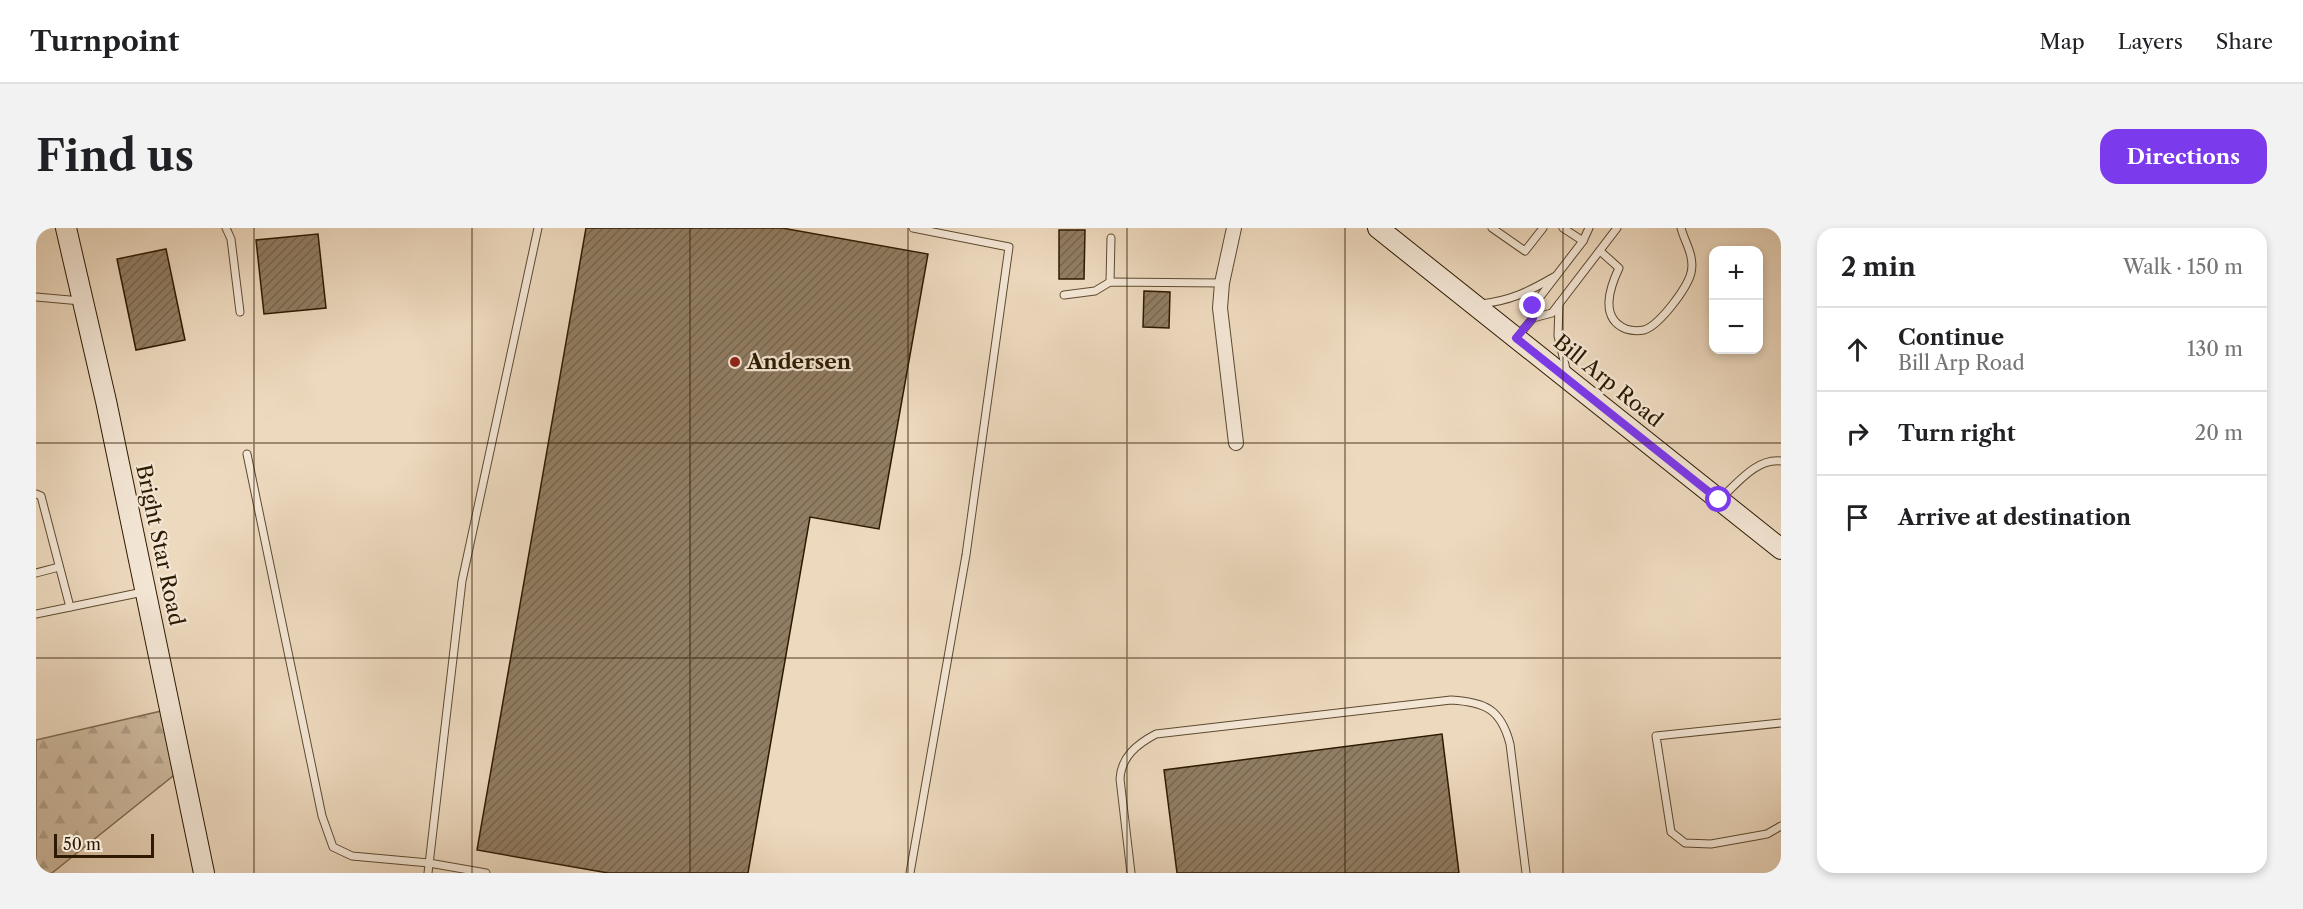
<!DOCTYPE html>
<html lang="en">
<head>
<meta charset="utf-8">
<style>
  :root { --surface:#fff; --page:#f2f2f2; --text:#202124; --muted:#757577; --line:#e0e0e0; --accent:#7c3aed }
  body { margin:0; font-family:"Libre Caslon Text",serif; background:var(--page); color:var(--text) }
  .controls { position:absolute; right:18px; top:18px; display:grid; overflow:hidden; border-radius:12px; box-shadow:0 3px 9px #0003 }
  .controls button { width:54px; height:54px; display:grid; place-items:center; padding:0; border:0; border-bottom:2px solid var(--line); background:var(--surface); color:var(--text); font:30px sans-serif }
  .scale { position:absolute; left:18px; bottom:15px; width:100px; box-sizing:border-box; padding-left:6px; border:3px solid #2e1a00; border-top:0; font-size:16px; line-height:21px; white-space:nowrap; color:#2e1a00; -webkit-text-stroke:4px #f3e6d5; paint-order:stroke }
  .stop { position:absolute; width:18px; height:18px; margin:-14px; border:4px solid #7c3aed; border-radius:50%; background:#fff }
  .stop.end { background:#7c3aed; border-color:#fff; box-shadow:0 2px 6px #0008 }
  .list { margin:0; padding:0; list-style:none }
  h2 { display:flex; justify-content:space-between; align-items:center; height:78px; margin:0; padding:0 24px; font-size:26px }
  h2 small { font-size:20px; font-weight:400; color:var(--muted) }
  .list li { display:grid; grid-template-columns:39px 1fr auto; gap:18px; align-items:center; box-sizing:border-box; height:84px; padding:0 24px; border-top:2px solid var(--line) }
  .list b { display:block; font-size:22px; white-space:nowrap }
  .list p { margin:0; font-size:20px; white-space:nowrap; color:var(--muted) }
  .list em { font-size:20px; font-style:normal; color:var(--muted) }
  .icon { flex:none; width:33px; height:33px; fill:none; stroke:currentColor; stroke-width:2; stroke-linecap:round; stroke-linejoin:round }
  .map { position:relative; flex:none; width:1745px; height:645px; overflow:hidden; border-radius:18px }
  header { display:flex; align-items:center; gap:36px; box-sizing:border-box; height:84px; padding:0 30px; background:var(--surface); border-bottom:2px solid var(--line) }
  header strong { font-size:28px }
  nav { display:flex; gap:33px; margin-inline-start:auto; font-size:21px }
  .intro { display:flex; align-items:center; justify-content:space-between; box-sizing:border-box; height:144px; padding:0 36px }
  h1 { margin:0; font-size:42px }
  .button { padding:15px 27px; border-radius:18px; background:var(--accent); color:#fff; font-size:21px; font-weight:700 }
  main { display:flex; gap:36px; padding:0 36px }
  aside { flex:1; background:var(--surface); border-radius:18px; box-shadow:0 3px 9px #0003 }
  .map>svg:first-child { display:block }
  .forest { fill:url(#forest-firs); stroke:#7e6a4f; stroke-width:1.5 }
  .building { fill:url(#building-hatch); stroke:#2e1a00; stroke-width:1.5 }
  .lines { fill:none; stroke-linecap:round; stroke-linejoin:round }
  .lane-casing { stroke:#5e4a30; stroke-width:9 }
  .street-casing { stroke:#5e4a30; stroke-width:16 }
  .secondary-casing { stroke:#2e1a00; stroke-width:22 }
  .lane { stroke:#f3e6d5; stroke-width:7 }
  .street { stroke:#f3e6d5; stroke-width:14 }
  .secondary { stroke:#f3e6d5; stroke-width:20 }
  .route { stroke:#7c3aed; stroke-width:8 }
  .grid { fill:none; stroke:#2e1a00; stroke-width:1.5; stroke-opacity:0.55 }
  .poi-dot { fill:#8f2418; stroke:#f3e6d5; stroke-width:2 }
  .labels { text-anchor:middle; stroke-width:4.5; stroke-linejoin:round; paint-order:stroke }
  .poi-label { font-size:21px; font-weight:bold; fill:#2e1a00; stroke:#f3e6d5; text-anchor:start }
  .street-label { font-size:21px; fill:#2e1a00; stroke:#f3e6d5 }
</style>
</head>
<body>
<header>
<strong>Turnpoint</strong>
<nav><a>Map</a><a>Layers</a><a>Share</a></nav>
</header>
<div class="intro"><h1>Find us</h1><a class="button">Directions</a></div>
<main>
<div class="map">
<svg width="1745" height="645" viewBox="0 0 1745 645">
  <defs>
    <pattern id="forest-firs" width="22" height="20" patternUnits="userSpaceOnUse" patternTransform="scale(1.5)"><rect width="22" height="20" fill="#cdb99e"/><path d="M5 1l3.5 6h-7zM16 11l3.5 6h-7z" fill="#b09e86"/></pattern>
    <pattern id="building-hatch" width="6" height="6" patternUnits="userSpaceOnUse" patternTransform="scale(1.5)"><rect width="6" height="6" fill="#917d63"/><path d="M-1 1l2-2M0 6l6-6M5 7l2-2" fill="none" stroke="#77664f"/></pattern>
  </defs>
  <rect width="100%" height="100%" fill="#edd9be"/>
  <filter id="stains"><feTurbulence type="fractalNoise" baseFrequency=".00333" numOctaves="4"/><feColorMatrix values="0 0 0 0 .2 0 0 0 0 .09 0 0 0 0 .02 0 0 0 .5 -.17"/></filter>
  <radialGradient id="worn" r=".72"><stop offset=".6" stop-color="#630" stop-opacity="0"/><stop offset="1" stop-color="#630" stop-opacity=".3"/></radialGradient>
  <!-- forest -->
  <polygon class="forest" points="134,481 147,540 16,645 0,645 0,512"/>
  <!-- building -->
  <g class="building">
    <polygon points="550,0 746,0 892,26 843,301 774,289 712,645 572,645 441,622"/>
    <polygon points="1023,2 1049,2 1048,51 1023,51"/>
    <polygon points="282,6 290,80 228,86 220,12"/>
    <polygon points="130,21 149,112 100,122 81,31"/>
    <polygon points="1108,63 1134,64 1133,100 1107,99"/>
    <polygon points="1406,506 1423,645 1141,645 1128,542"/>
  </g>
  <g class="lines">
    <!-- lane casing -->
    <g class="lane-casing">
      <g id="lane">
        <polyline points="190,0 195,11 204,84"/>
        <polyline points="1456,0 1489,23 1507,0"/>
        <polyline points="1527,0 1547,13"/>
        <path d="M 1564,23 L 1583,40 C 1574,59 1563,90 1590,101 C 1596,103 1602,103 1608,102 C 1624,97 1651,60 1655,45 C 1659,28 1649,15 1645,0"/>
        <polyline points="1074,54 1075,10"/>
        <polyline points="1028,67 1059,63 1074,54 1186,55"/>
        <polyline points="0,69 45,73"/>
        <path d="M 1444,76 C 1474,73 1492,64 1518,49"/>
        <polyline points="1523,76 1522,108 1531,145"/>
        <polyline points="1497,90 1497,78 1547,13 1553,0"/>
        <polyline points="1482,108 1497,90 1516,85 1581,0"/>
        <polyline points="211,226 286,588 297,619 316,628 393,635 450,645"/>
        <polyline points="0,266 5,268 34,379"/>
        <path d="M 1684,271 C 1701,256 1720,230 1745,233"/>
        <polyline points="0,345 23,339"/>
        <polyline points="0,386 107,364"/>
        <polyline points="1745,495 1620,508 1635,604 1649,615 1675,616 1731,606 1745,598"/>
        <polyline points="392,645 426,353 502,0"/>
        <polyline points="874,645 930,327 973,19 877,0"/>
        <path d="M 1095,645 L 1084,551 C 1085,529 1101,516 1120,506 L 1415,472 C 1449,474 1465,481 1474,516 L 1490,645"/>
      </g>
    </g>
    <!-- street casing -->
    <g class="street-casing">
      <polyline id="street" points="1198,0 1186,55 1184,80 1200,215"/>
    </g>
    <!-- secondary casing -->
    <g class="secondary-casing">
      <g id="secondary">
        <polyline points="30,0 70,173 168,645"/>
        <polyline points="1342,0 1745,321"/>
      </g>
    </g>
    <!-- lane -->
    <use href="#lane" class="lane"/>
    <!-- street -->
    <use href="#street" class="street"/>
    <!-- secondary -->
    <use href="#secondary" class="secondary"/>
  </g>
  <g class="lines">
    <!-- route -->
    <polyline class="route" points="1497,78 1497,90 1480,110 1683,272"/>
  </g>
  <!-- grid -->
  <path class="grid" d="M 218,0 L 218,645M 436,0 L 436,645M 654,0 L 654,645M 872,0 L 872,645M 1091,0 L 1091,645M 1309,0 L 1309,645M 1527,0 L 1527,645M 0,215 L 1745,215M 0,430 L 1745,430"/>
  <!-- markers -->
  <circle class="poi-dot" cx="699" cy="134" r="6"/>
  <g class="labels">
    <!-- poi labels -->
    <g class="poi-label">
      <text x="711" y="141">Andersen</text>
    </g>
    <!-- street labels -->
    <g class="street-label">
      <text transform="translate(1572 153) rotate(39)" y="7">Bill Arp Road</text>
      <text transform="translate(124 317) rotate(78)" y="7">Bright Star Road</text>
    </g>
  </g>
  <rect width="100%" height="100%" filter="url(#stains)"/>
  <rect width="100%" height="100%" fill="url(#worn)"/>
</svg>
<div class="controls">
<button>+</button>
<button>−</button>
</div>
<div class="scale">50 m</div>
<div class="stop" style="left:1683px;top:272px"></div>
<div class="stop end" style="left:1497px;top:78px"></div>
</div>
<aside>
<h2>2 min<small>Walk · 150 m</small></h2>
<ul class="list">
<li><svg class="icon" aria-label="ahead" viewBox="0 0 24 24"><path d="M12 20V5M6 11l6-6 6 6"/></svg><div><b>Continue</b><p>Bill Arp Road</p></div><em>130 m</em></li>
<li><svg class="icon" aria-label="right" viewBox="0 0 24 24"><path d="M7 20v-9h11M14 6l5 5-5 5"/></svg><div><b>Turn right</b></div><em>20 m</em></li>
<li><svg class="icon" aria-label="arrive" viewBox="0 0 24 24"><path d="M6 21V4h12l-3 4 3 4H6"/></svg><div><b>Arrive at destination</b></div></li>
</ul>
</aside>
</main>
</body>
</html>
